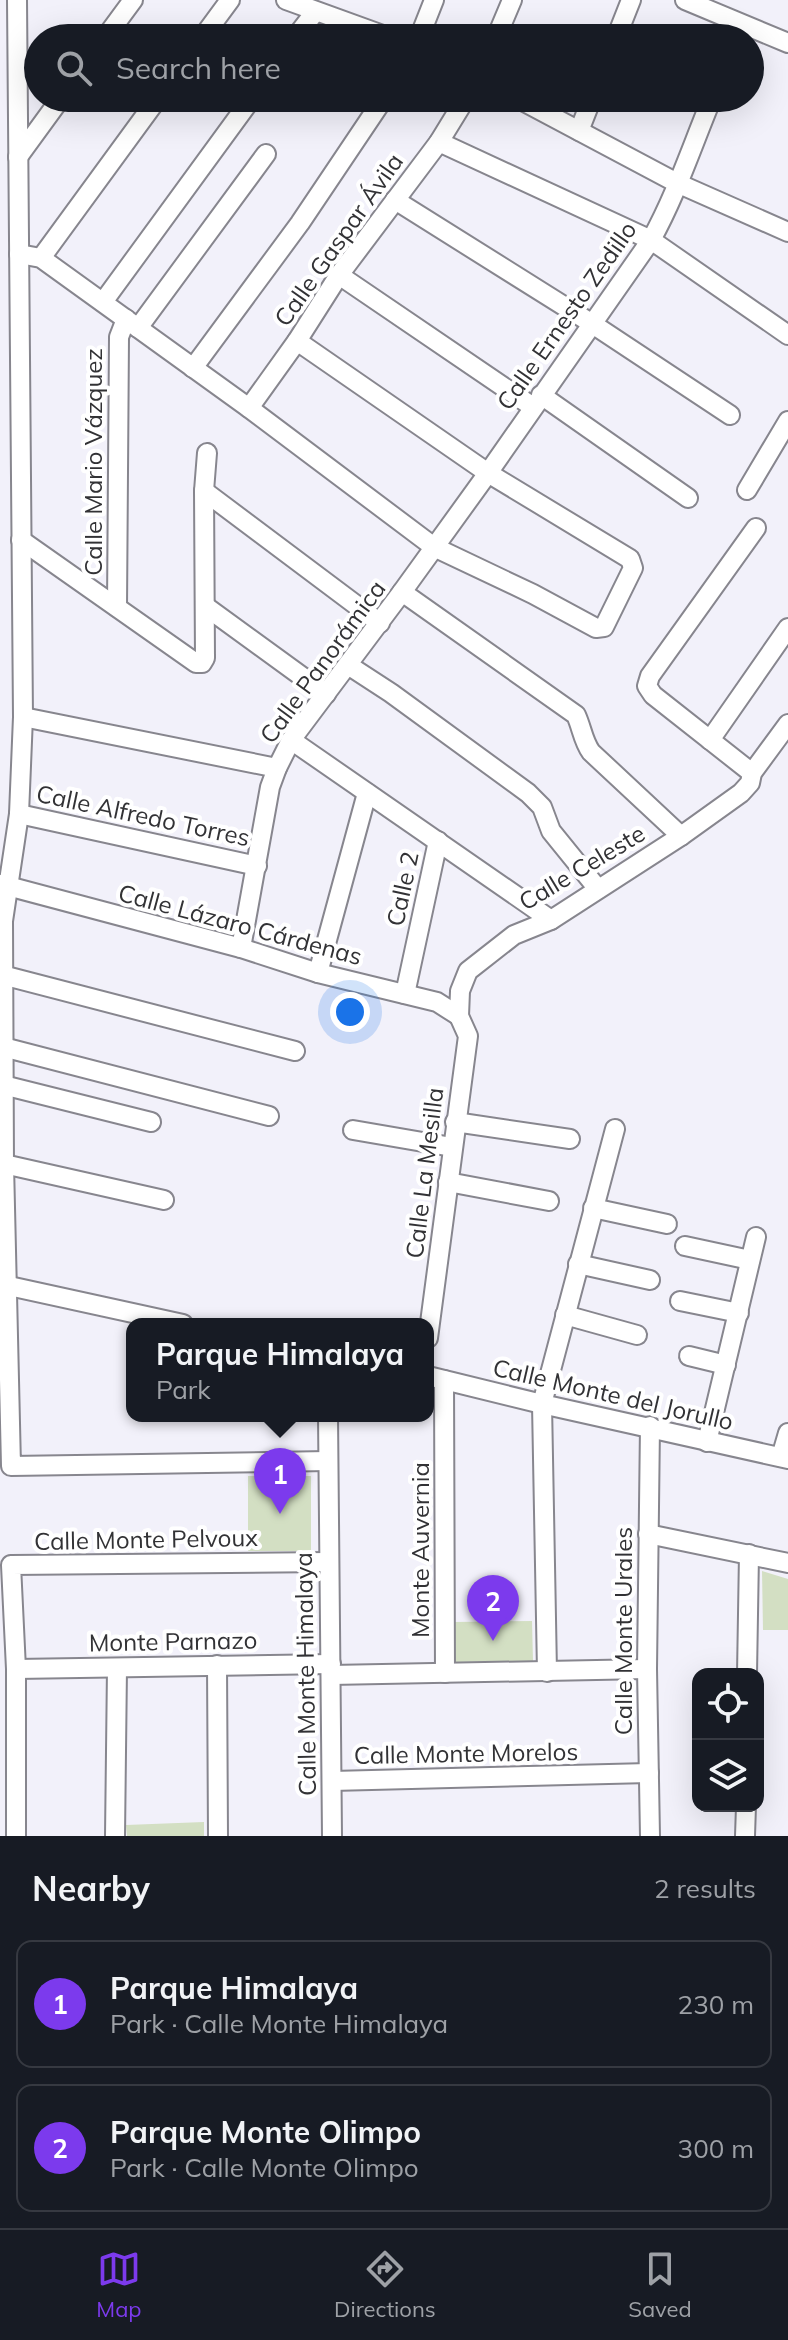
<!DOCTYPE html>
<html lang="en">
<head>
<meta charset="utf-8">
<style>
  :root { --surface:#171b24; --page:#242831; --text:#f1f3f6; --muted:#9ea1a6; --line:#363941; --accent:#7c3aed }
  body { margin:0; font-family:Mulish,sans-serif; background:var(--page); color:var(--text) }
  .controls { position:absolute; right:24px; bottom:24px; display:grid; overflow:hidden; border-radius:16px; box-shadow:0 8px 32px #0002 }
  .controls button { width:72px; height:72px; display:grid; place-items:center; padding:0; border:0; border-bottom:2px solid var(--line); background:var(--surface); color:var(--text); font:40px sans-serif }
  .you { position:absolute; left:350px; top:1012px; width:28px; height:28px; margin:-20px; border:6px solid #fff; border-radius:50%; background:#1a73e8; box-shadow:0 0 0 12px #1a73e833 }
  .badge { display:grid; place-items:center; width:52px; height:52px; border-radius:50%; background:var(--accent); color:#fff; font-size:26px; font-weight:700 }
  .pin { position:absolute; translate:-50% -66px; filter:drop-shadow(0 2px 4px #0008) }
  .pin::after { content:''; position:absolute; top:42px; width:28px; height:24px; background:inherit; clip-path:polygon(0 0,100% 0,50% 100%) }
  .popup { position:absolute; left:126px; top:1318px; width:308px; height:104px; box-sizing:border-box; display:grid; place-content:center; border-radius:16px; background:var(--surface); filter:drop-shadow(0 2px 6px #0005); font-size:26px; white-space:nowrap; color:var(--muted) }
  .popup b { font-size:30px; color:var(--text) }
  .popup::after { content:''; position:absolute; left:50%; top:100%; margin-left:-16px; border:16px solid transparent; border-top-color:var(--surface) }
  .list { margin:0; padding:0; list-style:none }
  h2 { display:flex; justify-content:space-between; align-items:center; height:104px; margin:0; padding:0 32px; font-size:34px }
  h2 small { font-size:26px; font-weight:400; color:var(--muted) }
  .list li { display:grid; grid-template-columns:52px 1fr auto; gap:24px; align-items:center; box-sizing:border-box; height:128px; margin:0 16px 16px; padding:0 16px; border:2px solid var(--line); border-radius:16px }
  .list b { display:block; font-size:30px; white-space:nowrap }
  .list p { margin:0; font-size:26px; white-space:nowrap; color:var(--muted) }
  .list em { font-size:26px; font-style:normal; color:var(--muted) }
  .icon { flex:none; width:44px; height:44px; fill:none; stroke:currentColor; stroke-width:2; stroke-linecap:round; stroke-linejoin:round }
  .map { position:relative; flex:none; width:788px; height:1836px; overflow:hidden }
  .search { position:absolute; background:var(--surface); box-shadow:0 8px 32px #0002; left:24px; right:24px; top:24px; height:88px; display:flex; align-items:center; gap:20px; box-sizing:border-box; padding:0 28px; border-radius:44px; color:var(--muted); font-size:30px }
  .sheet { height:392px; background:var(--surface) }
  nav { display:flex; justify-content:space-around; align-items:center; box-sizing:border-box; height:112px; border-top:2px solid var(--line); background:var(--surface); font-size:22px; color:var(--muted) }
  nav a { display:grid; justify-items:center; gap:4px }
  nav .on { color:var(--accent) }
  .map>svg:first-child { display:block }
  .green { fill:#d3dfc3 }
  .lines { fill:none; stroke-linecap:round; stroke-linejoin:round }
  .minor-casing { stroke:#87868e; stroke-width:22 }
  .minor { stroke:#fff; stroke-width:18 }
  .labels { text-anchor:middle; stroke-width:8; stroke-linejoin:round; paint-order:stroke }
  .street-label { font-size:24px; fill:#323235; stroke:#fff }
</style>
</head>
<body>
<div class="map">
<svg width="788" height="1836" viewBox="0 0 788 1836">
  <rect width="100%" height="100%" fill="#f2f1fa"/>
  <!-- green -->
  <g class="green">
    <rect x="248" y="1476" width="63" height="75"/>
    <polygon points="762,1571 788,1579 788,1630 763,1630"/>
    <polygon points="532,1621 533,1661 455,1662 454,1622"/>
    <polygon points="204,1822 204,1836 127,1836 126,1825"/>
  </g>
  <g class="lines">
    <!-- minor casing -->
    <g class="minor-casing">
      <g id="minor">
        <polyline points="17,0 23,717 19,814 3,921 4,1164 11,1466 328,1461"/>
        <polyline points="286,0 391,38"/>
        <polyline points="685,0 788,43"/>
        <polyline points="105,38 133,0"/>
        <polyline points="202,38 230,0"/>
        <polyline points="295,38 315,12"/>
        <polyline points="327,38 339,20"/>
        <polyline points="419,38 434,0"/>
        <polyline points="496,38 512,0"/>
        <polyline points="616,38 631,0"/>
        <polyline points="517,98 677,183 788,232"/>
        <polyline points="287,99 287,98"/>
        <polyline points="579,131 592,98"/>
        <polyline points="439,142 651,240 788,335"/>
        <polyline points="18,157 61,98"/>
        <polyline points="395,200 591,323 730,415"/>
        <polyline points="19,254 41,258 249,408 434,547 533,594 596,628 604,627 633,568 630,559 488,473 297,341"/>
        <polyline points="41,258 158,98"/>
        <polyline points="339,275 533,407"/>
        <polyline points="103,302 252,98"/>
        <polyline points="138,328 266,154"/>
        <polyline points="193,368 300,223 384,98"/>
        <polyline points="541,395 688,498"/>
        <polyline points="249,408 297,341 339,275 439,142 466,98"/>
        <polyline points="747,490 788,421"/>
        <polyline points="204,491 380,623"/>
        <polyline points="21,540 196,663 202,663 205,658 204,491 207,453"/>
        <path d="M 402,592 L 576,715 C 582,728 583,741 591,752 L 681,836"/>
        <polyline points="205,606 326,694"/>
        <polyline points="117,607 119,337 126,319"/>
        <polyline points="348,665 391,693 528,793 542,807 551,831 598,889"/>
        <polyline points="23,717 277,768"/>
        <polyline points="291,740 551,920"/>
        <polyline points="710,740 788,628"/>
        <polyline points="752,773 653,695 647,686 650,676 756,528"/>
        <polyline points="19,814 257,866"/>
        <polyline points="0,884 241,948 318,973 437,1002 459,1016"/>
        <path d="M 241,948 L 270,787 L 277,768 L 291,740 L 402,592 L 488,473 L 651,240 C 676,195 692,146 712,98"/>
        <polyline points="318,973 367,793"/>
        <polyline points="2,975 295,1051"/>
        <polyline points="405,994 438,841"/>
        <polyline points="3,1047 269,1116"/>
        <polyline points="3,1085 151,1122"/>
        <polyline points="455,1122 570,1139"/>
        <polyline points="353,1130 452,1147"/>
        <polyline points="4,1164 164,1200"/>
        <polyline points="448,1182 549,1201"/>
        <polyline points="593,1208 667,1224"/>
        <polyline points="685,1246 750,1260"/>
        <polyline points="578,1264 650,1280"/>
        <polyline points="0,1284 183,1324"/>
        <polyline points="680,1301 739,1313"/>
        <polyline points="565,1315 637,1335"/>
        <polyline points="428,1338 468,1036 459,1016 460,991 468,971 514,935 551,920 681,836 741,793 750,783 752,773 788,724"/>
        <polyline points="689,1356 726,1365"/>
        <polyline points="428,1376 542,1404 788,1459"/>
        <polyline points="444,1380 445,1673"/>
        <polyline points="328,1416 332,1836"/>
        <polyline points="650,1426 647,1669 650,1836"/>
        <polyline points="707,1442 756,1237"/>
        <polyline points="781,1457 788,1433"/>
        <polyline points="648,1534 788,1563"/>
        <polyline points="217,1665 218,1836"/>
        <polyline points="16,1669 331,1664"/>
        <polyline points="547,1672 542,1404 615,1129"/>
        <polyline points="747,1674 749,1554"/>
        <polyline points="331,1675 647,1669"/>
        <polyline points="332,1781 649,1773"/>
        <polyline points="16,1836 16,1669 11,1565 329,1562"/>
        <polyline points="115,1836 117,1668"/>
        <polyline points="745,1836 746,1806"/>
      </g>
    </g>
    <!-- minor -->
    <use href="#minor" class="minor"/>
  </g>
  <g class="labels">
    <!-- street labels -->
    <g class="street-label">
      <text transform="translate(339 240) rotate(-55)" y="8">Calle Gaspar Ávila</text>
      <text transform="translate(567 316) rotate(-55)" y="8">Calle Ernesto Zedillo</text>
      <text transform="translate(94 462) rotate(-90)" y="8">Calle Mario Vázquez</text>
      <text transform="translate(323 662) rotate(-54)" y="8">Calle Panorámica</text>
      <text transform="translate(143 816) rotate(12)" y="8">Calle Alfredo Torres</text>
      <text transform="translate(582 868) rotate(-31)" y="8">Calle Celeste</text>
      <text transform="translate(403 889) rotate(-78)" y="8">Calle 2</text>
      <text transform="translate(240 925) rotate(15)" y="8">Calle Lázaro Cárdenas</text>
      <text transform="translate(425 1173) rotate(-83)" y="8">Calle La Mesilla</text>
      <text transform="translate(613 1395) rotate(13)" y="8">Calle Monte del Jorullo</text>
      <text transform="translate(146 1540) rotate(-1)" y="8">Calle Monte Pelvoux</text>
      <text transform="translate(421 1550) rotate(-90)" y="8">Monte Auvernia</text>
      <text transform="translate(624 1631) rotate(-90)" y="8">Calle Monte Urales</text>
      <text transform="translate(173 1642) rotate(-1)" y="8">Monte Parnazo</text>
      <text transform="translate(306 1674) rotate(-91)" y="8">Calle Monte Himalaya</text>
      <text transform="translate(466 1754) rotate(-1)" y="8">Calle Monte Morelos</text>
    </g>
  </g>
</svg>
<div class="controls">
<button><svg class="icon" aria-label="locate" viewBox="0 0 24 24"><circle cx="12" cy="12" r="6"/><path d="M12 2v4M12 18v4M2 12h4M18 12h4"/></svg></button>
<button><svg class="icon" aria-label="layers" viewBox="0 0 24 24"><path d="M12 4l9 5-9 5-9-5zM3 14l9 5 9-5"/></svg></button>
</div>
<div class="you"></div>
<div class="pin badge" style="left:280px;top:1514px">1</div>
<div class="popup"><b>Parque Himalaya</b>Park</div>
<div class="pin badge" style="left:493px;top:1641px">2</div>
<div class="search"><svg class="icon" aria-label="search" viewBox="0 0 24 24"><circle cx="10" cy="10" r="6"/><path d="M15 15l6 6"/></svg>Search here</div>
</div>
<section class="sheet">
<h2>Nearby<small>2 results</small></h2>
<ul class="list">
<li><span class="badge">1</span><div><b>Parque Himalaya</b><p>Park · Calle Monte Himalaya</p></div><em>230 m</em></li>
<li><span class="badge">2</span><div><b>Parque Monte Olimpo</b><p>Park · Calle Monte Olimpo</p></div><em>300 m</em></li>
</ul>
</section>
<nav>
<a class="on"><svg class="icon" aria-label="map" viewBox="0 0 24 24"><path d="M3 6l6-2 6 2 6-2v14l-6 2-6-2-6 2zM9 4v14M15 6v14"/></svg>Map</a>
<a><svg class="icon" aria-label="directions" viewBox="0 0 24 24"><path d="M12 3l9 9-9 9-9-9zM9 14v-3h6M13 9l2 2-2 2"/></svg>Directions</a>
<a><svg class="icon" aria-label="saved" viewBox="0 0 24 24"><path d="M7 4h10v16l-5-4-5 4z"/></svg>Saved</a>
</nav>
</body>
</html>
